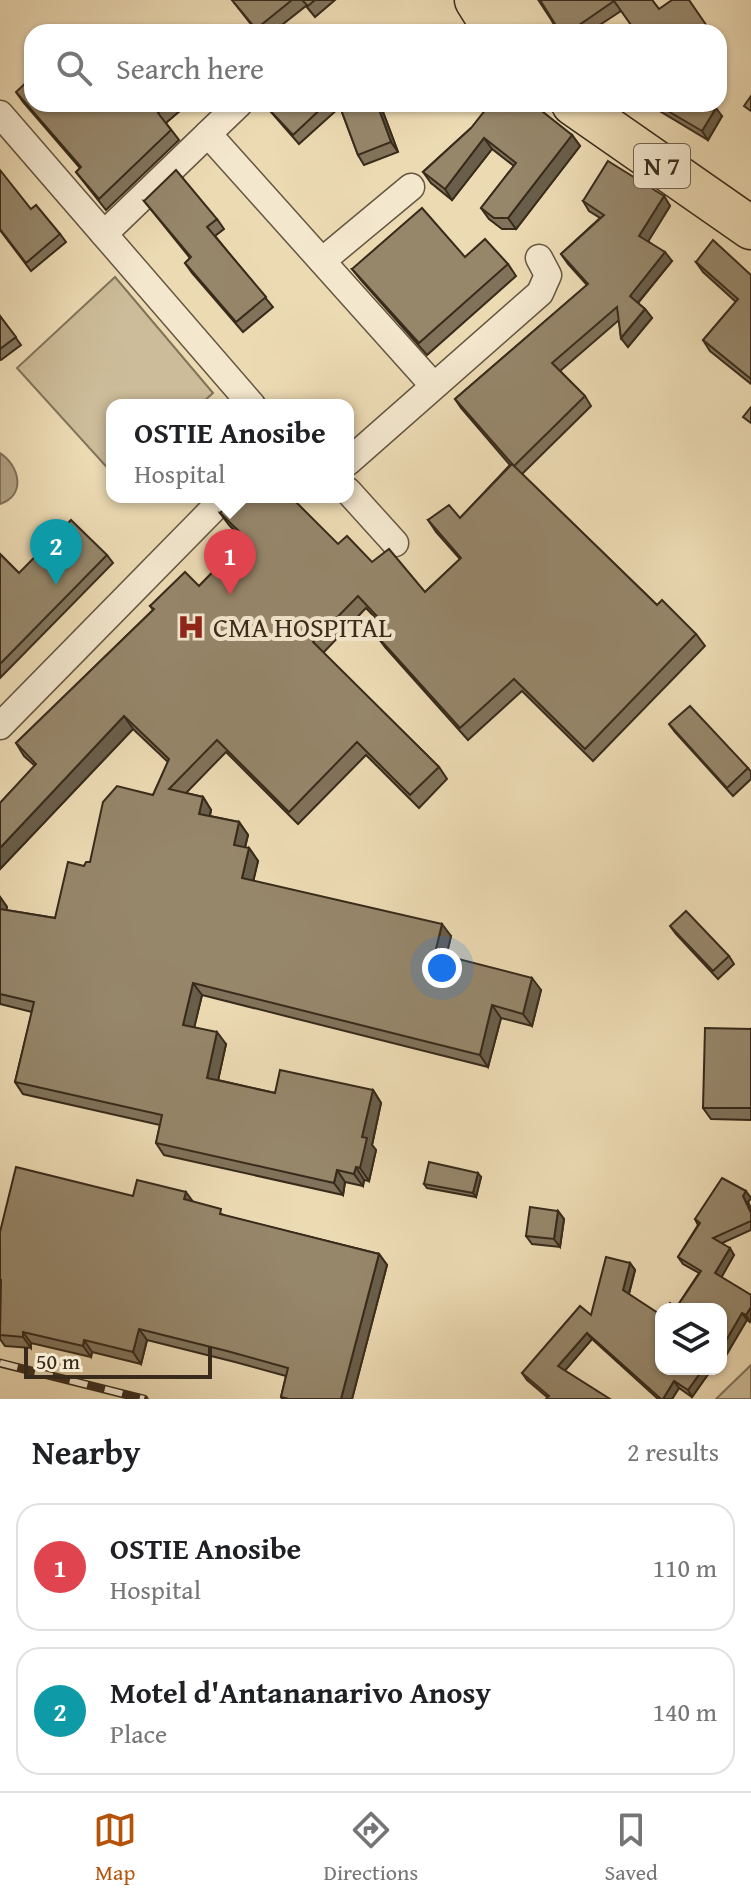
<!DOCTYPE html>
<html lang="en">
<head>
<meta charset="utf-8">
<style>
  :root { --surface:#fff; --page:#f6f6f6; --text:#202124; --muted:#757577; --line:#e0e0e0; --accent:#b45309 }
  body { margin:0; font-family:"Gentium Book Plus",serif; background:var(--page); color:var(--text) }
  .controls { position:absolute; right:24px; bottom:24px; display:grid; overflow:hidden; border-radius:16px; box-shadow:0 2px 6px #0004 }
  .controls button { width:72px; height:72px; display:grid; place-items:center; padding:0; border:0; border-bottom:2px solid var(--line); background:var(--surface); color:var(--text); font:40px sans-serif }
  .scale { position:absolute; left:24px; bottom:20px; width:188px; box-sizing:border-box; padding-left:8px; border:4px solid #382b1b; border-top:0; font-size:22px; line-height:28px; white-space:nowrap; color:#382b1b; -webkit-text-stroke:6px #f3e7ce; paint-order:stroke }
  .you { position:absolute; left:442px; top:968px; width:28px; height:28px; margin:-20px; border:6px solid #fff; border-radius:50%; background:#1a73e8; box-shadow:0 0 0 12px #1a73e833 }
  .badge { display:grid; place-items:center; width:52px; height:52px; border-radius:50%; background:var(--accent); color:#fff; font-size:26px; font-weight:700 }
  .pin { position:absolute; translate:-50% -66px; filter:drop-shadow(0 2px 4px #0008) }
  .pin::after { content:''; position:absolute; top:42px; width:28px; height:24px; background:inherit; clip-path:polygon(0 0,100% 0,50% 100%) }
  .popup { position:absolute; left:106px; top:399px; width:248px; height:104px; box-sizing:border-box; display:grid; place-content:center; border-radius:16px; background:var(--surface); filter:drop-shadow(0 2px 6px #0005); font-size:26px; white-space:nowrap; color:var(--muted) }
  .popup b { font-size:30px; color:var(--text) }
  .popup::after { content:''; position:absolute; left:50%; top:100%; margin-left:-16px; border:16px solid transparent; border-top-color:var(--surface) }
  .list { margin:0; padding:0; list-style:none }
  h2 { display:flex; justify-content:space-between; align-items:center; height:104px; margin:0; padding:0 32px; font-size:34px }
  h2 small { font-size:26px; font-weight:400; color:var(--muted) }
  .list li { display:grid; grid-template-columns:52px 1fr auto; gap:24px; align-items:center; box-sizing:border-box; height:128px; margin:0 16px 16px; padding:0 16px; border:2px solid var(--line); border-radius:24px }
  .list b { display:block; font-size:30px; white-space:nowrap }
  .list p { margin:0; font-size:26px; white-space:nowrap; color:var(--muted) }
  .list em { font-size:26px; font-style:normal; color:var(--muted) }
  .icon { flex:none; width:44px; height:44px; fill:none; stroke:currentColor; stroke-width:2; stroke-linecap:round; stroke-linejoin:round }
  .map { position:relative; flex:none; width:751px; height:1399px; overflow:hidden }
  .search { position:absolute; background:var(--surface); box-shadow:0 2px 6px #0004; left:24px; right:24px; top:24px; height:88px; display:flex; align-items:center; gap:20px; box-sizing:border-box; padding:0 28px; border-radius:24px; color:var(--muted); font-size:30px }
  .sheet { height:392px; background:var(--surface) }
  nav { display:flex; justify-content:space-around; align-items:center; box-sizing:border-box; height:112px; border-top:2px solid var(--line); background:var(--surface); font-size:22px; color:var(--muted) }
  nav a { display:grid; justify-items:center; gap:4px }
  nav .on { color:var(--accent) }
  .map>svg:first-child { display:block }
  .green { fill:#cdbc99; stroke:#82745a; stroke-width:2 }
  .water { fill:#af9e7f; stroke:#7f7057; stroke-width:2 }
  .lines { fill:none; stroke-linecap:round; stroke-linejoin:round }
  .minor-casing { stroke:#655741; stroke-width:29 }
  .primary-casing { stroke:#382b1b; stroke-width:45 }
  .minor { stroke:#f3e7ce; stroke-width:26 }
  .primary { stroke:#ecdab3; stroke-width:42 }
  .rail-casing { stroke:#382b1b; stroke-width:9 }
  .rail { stroke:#f3e7ce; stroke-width:6; stroke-dasharray:18; stroke-linecap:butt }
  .wall { fill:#81735b; stroke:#382b1b; stroke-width:2 }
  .shaded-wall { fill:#695e4a; stroke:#382b1b; stroke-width:2 }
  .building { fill:#96866a; stroke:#382b1b; stroke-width:2 }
  .labels { text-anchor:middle; stroke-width:8; stroke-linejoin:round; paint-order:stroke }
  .shield { fill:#f3e7ce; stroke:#706351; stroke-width:2 }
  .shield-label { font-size:26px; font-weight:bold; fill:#382b1b }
  .poi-label { font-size:28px; fill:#382b1b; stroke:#f3e7ce; text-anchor:start }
</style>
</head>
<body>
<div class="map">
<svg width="751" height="1399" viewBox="0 0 751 1399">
  <rect width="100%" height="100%" fill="#ecdab3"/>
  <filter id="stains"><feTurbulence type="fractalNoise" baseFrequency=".0025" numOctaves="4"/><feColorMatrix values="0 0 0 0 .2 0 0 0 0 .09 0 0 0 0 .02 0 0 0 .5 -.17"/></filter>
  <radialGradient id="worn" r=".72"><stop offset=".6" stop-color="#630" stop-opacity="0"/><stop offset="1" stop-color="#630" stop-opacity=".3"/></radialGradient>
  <!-- green -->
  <g class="green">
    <polygon points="115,277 213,393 200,405 112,405 112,473 17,368"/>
    <polygon points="751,1365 751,1399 716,1399"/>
  </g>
  <!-- water -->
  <path class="water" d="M 0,453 C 19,465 27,495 0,504 Z"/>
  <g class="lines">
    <!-- minor casing -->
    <g class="minor-casing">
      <g id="minor">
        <polyline points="0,114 252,405"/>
        <polyline points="208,134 433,385"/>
        <polyline points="104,234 239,104"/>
        <polyline points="322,261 411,187"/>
        <polyline points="348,462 540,293 548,275 539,258"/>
        <polyline points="348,491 395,543"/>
        <polyline points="0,726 225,497"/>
      </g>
    </g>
    <!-- primary casing -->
    <g class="primary-casing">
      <g id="primary">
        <polyline points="476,0 496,32"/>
        <polyline points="512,0 533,32"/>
        <polyline points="573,104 751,228"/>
      </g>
    </g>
    <!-- minor -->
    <use href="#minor" class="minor"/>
    <!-- primary -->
    <use href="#primary" class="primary"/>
    <!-- rail casing -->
    <g class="rail-casing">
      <polyline id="rail" points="0,1363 144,1399"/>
    </g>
    <!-- rail -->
    <use href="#rail" class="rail"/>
  </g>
  <!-- wall -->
  <g class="wall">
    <polygon points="232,0 335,0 315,17 306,6 273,32 257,32"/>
    <polygon points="540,0 652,0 659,9 711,32 621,11 589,32 560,32"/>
    <polygon points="16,92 32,104 188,104 166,123 179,140 106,210 76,172 80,168 23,102"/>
    <polygon points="264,104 380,104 398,152 364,165 358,155 340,107 299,144"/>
    <polygon points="648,104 702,104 722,116 708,140"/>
    <polygon points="471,128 572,135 580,146 516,229 502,229 489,219 481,208 514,166 492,149 452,200 431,183 423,172"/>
    <polygon points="664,196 670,206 648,241 672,261 638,303 645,309 652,318 628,347 621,338 619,320 560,371 585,396 591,406 522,474 657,605 696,634 705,646 593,761 522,691 468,740 385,647 376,635 384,627 366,608 323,653 439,767 447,779 419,808 366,755 298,824 226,752 186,793 203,797 211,810 210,816 239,822 248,835 245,848 249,848 258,861 253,881 451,936 446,956 541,990 532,1026 501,1018 488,1067 202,995 194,1027 226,1044 218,1080 275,1093 373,1090 381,1103 372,1145 376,1150 369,1181 364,1180 363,1186 345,1182 343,1195 164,1155 156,1143 160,1125 23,1094 15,1082 32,1012 0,1004 0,897 7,907 6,910 55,918 84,866 90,862 153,795 168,762 133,729 0,869 0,803 35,766 24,756 16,743 153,610 150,606 199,586 244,540 229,525 220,513 338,544 425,592 460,559 436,532 428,520 460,518 510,465 461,408 455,399 587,285 568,264 561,254 600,218 589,211 583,201"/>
    <polygon points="144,201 217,219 224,229 215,236 273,307 243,332 192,273 185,263 190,258"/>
    <polygon points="31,209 60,234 66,242 31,271 0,230"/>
    <polygon points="465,257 508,264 516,276 427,355 361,280 352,269"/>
    <polygon points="696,262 751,275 751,384 710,351 703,340 736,302 703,272"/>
    <polygon points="0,316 21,345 1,360 0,359"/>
    <polygon points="0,554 19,573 107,555 113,563 0,678"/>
    <polygon points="669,724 748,768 751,772 751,779 733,796 675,732"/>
    <polygon points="670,926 729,956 734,964 718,979 676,934"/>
    <polygon points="751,1029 751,1120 711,1119 703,1108"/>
    <polygon points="481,1177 476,1197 427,1188 424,1184"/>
    <polygon points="133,1196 192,1202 226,1216 379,1254 387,1265 352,1399 282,1399 281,1397 286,1376 235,1362 147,1340 141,1364 92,1352 91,1357 31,1343 31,1348 5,1346 0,1339 0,1232"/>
    <polygon points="751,1198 748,1202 751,1209 751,1230 722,1243 734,1255 721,1277 750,1322 747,1320 676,1308 699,1273 683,1264 678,1257 698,1225 695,1219"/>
    <polygon points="558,1211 564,1219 560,1247 532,1244 526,1236"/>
    <polygon points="630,1263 635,1270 629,1294 661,1369 718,1369 716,1373 711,1370 692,1397 679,1388 672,1399 658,1399 592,1339 565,1370 547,1397 527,1380 522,1373 591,1315"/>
  </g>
  <!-- shaded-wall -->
  <g class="shaded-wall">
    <polygon points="377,104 380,104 398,152 391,142"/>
    <polygon points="716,108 722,116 708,140 702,131"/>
    <polygon points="572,135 580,146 516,229 508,218"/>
    <polygon points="484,138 492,149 452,200 445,189"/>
    <polygon points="664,196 670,206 646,245 639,236"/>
    <polygon points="665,252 672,261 636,305 630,296"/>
    <polygon points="645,309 652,318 628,347 621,338"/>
    <polygon points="124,716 133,729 0,869 0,848"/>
    <polygon points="203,797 211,810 207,826 199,814"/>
    <polygon points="239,822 248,835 242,858 234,845"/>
    <polygon points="249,848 258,861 251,891 242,878"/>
    <polygon points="0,897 7,907 4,921 0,915"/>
    <polygon points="442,924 451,936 444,966 435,953"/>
    <polygon points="532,978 541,990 532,1026 523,1014"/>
    <polygon points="193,983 202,995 192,1037 183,1025"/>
    <polygon points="492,1005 501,1018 488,1067 480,1055"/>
    <polygon points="217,1032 226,1044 216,1090 207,1078"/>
    <polygon points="373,1090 381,1103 372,1145 376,1150 369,1181 360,1168 362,1137"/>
    <polygon points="356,1167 364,1180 363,1186 354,1174"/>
    <polygon points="337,1170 345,1182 343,1195 334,1183"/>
    <polygon points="478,1173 481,1177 476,1197 473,1193"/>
    <polygon points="746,1191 751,1198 748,1202 751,1209 751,1213 743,1196"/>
    <polygon points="186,1192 194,1203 184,1199"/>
    <polygon points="558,1211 564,1219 560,1247 554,1239"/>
    <polygon points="730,1248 734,1255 720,1280 715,1273"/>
    <polygon points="379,1254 387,1265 352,1399 341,1399"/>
    <polygon points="630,1263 635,1270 628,1297 623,1290"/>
    <polygon points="751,1307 751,1321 750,1322 746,1315"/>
    <polygon points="742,1313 747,1320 721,1364 721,1349"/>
    <polygon points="139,1329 147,1340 141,1364 133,1352"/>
    <polygon points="23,1332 31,1343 31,1348 23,1337"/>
    <polygon points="587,1333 592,1339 563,1373 558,1366"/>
    <polygon points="84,1340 92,1352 91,1357 83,1346"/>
    <polygon points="703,1369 710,1369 711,1370 692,1397 688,1390"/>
    <polygon points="674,1381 679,1388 672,1399 663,1399"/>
  </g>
  <!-- building -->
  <g class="building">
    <polygon points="232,0 292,0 256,29"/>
    <polygon points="302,0 315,0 308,6"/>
    <polygon points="540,0 652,0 659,9 672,0 689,0 711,32 636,32 614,1 569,32 560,32"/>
    <polygon points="343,26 348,32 337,32"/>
    <polygon points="32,77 32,104 168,104 158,113 171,130 99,199 76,172 81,167 16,92"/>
    <polygon points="751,96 751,111 744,106"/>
    <polygon points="264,104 326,104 293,135"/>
    <polygon points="339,104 377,104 391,142 358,155"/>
    <polygon points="490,104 533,104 572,135 508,218 494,218 481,208 516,163 484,138 445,189 423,172 471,128"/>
    <polygon points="656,104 702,104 716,108 702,131"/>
    <polygon points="608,161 664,196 639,236 665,252 630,296 645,309 621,338 617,307 552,363 585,396 514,466 455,399 588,284 561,254 604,215 583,201"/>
    <polygon points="0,170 31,209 36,205 60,234 26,263 0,229"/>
    <polygon points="176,170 217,219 207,227 266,297 236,322 185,263 191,257 144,201"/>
    <polygon points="422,208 465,257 485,239 508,264 419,343 352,269"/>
    <polygon points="713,240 751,275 751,379 703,340 738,299 696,262"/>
    <polygon points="0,316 16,337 0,349"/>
    <polygon points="751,407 751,423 743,417"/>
    <polygon points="512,464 657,605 662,600 696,634 585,749 514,679 460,728 376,635 386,626 358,596 313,642 439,767 410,795 357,742 289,812 217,740 169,789 203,797 199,814 239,822 234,845 249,848 242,878 442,924 435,953 532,978 523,1014 492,1005 480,1055 193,983 183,1025 217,1032 207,1078 275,1093 280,1070 373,1090 362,1137 367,1138 360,1168 356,1167 354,1174 337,1170 334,1183 156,1143 162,1115 15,1082 34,1002 0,994 0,909 55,918 68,862 84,866 86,862 90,862 103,802 117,786 153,795 169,759 124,716 0,848 0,803 36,764 16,743 154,609 150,606 185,572 199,586 246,538 220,513 236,497 291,497 338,544 347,536 372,562 389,549 425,592 461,558 428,520 449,505 460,518"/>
    <polygon points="71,520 107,555 0,664 0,554 19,573"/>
    <polygon points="690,706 748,768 727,788 669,724"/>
    <polygon points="686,911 729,956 713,971 670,926"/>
    <polygon points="705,1028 751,1029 751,1108 703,1108"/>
    <polygon points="429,1162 478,1173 473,1193 424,1184"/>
    <polygon points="16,1167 133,1196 137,1180 186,1192 184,1199 221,1209 220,1214 379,1254 341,1399 289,1399 281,1397 288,1368 227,1351 139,1329 133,1352 84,1340 83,1346 23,1332 23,1337 0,1335 1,1280 0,1280 0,1232"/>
    <polygon points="722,1178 746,1191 743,1196 751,1213 751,1221 713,1238 730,1248 715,1273 751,1295 751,1307 746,1315 742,1313 721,1349 721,1309 666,1309 670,1303 676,1308 701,1271 678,1257 700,1223 695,1219"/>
    <polygon points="530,1207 558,1211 554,1239 526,1236"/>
    <polygon points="606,1257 630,1263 623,1290 661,1315 661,1369 703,1369 688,1390 674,1381 663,1399 661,1399 587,1333 558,1366 610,1399 546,1399 549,1396 522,1373 580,1306 591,1315"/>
  </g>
  <!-- icons -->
  <defs>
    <g id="hospital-bare" transform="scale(2.16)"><path d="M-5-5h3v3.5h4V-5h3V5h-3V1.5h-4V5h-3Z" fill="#8f2418" stroke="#f3e7ce" stroke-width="2.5" paint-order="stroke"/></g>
  </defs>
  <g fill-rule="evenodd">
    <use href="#hospital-bare" x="191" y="627"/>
  </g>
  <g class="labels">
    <!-- shield labels -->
    <rect class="shield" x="634" y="144" width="56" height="44" rx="6"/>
    <g class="shield-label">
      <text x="662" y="175">N 7</text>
    </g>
    <!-- poi labels -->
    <g class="poi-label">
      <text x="213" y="637">CMA HOSPITAL</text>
    </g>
  </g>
  <rect width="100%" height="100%" filter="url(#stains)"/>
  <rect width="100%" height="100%" fill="url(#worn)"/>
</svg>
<div class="controls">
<button><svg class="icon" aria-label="layers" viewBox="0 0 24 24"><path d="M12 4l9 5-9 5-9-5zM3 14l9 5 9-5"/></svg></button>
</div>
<div class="scale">50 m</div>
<div class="you"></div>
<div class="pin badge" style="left:230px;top:595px;background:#e0444e">1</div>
<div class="popup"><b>OSTIE Anosibe</b>Hospital</div>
<div class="pin badge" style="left:56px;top:585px;background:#0f9aa8">2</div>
<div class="search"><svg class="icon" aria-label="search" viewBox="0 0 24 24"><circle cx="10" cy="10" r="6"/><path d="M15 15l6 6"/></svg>Search here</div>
</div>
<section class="sheet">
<h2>Nearby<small>2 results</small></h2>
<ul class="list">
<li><span class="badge" style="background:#e0444e">1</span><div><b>OSTIE Anosibe</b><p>Hospital</p></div><em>110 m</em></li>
<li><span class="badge" style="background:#0f9aa8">2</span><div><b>Motel d'Antananarivo Anosy</b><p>Place</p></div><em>140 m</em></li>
</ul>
</section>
<nav>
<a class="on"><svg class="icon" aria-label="map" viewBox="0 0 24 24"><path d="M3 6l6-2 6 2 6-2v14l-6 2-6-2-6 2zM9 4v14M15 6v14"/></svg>Map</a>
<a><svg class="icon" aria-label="directions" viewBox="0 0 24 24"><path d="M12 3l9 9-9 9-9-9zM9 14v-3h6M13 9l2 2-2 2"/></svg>Directions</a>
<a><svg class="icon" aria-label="saved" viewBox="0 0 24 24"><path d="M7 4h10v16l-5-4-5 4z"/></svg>Saved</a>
</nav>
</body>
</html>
